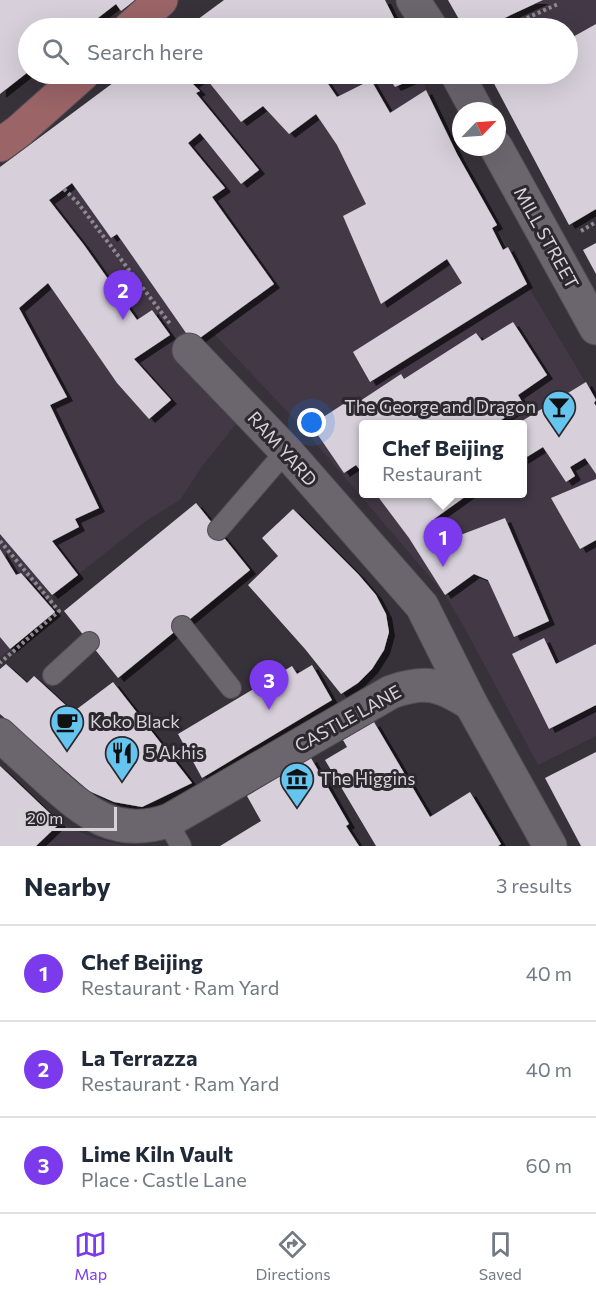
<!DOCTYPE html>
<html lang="en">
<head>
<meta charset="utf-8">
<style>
  :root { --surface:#fff; --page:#f2f2f3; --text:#1f2937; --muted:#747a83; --line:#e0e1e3; --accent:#7c3aed }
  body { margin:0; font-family:Commissioner,sans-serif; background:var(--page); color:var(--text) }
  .compass { position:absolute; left:452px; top:102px; width:54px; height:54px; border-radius:50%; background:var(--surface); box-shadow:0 6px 24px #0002; rotate:65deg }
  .scale { position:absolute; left:18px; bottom:15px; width:99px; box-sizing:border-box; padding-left:6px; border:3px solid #d6d3d8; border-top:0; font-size:16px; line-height:21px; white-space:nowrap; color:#d6d3d8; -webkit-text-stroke:4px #2d272f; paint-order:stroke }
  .you { position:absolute; left:312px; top:423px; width:21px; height:21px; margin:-15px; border:4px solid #fff; border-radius:50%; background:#1a73e8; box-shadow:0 0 0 9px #1a73e833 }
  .badge { display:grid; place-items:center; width:39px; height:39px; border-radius:50%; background:var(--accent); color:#fff; font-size:20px; font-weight:700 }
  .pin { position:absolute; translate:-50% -50px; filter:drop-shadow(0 2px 3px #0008) }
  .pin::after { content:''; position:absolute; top:32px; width:21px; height:18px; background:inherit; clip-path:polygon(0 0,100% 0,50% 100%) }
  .popup { position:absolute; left:359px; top:420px; width:168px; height:78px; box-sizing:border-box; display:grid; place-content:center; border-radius:6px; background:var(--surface); filter:drop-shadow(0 2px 4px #0005); font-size:20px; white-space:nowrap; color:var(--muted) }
  .popup b { font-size:22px; color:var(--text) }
  .popup::after { content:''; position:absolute; left:50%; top:100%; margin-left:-12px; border:12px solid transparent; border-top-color:var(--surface) }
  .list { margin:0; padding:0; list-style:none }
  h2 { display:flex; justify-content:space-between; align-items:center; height:78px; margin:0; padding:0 24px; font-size:26px }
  h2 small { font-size:20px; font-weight:400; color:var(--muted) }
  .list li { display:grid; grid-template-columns:39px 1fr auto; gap:18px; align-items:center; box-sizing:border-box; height:96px; padding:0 24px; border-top:2px solid var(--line) }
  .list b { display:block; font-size:22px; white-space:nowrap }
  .list p { margin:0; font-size:20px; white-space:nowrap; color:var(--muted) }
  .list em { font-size:20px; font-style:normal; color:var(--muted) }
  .icon { flex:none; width:33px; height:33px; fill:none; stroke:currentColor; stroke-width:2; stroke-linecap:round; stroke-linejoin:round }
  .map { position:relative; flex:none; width:596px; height:846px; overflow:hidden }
  .search { position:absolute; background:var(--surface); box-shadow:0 6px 24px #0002; left:18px; right:18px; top:18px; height:66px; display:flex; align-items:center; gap:15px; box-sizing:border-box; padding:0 21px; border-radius:33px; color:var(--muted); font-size:22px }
  .sheet { height:366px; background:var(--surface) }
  nav { display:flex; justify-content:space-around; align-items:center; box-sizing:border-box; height:84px; border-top:2px solid var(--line); background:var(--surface); font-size:16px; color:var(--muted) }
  nav a { display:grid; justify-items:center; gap:3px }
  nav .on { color:var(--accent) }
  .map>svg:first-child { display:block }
  .built { fill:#423846; fill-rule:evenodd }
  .building { fill:#d7d0da; filter:url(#shadow) }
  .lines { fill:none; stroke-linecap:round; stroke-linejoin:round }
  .service-casing { stroke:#524d54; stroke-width:22 }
  .minor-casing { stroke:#524d54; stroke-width:35 }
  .primary-casing { stroke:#524d54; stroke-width:35 }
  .path { stroke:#8e8990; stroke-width:4; stroke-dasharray:3 3; stroke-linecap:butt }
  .service { stroke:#6b656e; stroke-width:20 }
  .minor { stroke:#6b656e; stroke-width:33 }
  .primary { stroke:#9b6467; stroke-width:33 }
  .labels { text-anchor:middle; stroke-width:6; stroke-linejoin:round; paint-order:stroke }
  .street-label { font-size:18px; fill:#d6d3d8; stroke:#2d272f }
  .poi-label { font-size:18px; fill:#d6d3d8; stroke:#2d272f; text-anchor:start }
</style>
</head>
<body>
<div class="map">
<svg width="596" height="846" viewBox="0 0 596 846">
  <defs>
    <filter id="shadow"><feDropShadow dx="6" dy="4" stdDeviation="0" flood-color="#0009"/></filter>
  </defs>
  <rect width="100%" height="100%" fill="#373139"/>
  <!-- built -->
  <g class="built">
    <polygon points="448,0 596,0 596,209 569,225 489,74 568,74 568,28 464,28"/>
    <path d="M 125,74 L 422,74 L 426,90 L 457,154 L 527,284 L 596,400 L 596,736 L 538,765 L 463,625 L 445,595 L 301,426 L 211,331 L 179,352 L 240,419 L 203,465 L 180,500 L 146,521 L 52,595 L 55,612 L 0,658 L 0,167 ZM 364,424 L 522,424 L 522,494 L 364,494 Z"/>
    <polygon points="0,766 60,823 94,838 126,846 0,846"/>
  </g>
  <!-- building -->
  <g class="building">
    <polygon points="0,0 135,0 121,11 116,4 85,28 28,28 28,72 0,94"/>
    <polygon points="224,0 385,0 399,28 186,28"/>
    <polygon points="448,0 543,0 483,28 464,28"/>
    <polygon points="541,19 546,28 521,28"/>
    <polygon points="596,24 596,209 569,225 489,74 568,74 568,43 572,42 571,38"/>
    <polygon points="125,74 332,74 324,78 337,97 371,80 390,113 426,90 457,154 497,225 492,228 503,250 508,247 527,284 370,382 353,352 462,283 447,259 381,304 343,216 366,204 337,145 316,114 289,134 263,106 241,122 204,76 193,84 200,91 196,93 259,170 241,184 200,133 188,143 225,188 212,197 274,284 193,343 117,234 111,238 72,183 49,200 84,245 137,320 152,310 170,335 134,359 171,400 149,419 117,383 48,283 19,308 67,397 50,405 99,508 75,519 79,527 52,541 78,575 52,595 0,534 0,167"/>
    <polygon points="386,74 424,74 395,87"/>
    <polygon points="596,243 596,274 583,250"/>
    <polygon points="513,322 547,375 518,395 524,405 495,424 364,424 364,475 356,465 344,473 311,425 348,401 351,407 401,374 404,379 476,333 482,341"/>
    <polygon points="586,382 596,400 594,403 596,406 596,474 585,458 570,467 575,476 566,482 543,447 522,460 522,424 517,424"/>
    <polygon points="596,479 596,540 580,549 551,498"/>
    <polygon points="376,494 469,494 434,519 437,523 432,526 442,542 505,518 549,621 514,637 488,580 474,574 445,595 409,538"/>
    <polygon points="196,503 250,570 118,678 64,611"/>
    <polygon points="293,509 358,574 376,595 386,614 389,632 384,650 372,669 358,683 341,694 305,649 248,585 278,556 262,538"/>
    <polygon points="0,549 16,575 21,573 55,612 10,649 0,637"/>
    <polygon points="544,638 556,664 596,644 596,705 549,729 512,654"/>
    <polygon points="6,664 27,683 34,676 73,712 113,682 192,783 142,807 114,802 89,791 0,714 0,669"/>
    <polygon points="312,665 332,700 202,778 178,734 292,666 297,674"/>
    <polygon points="374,722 430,817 470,792 501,844 498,846 376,846 325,760 347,747 343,740"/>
    <polygon points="596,752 596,846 581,846 545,778"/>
    <polygon points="311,758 349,824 346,826 359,846 220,846 261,821 247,796"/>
    <polygon points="0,766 60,823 36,846 0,846"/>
  </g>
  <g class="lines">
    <!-- service casing -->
    <g class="service-casing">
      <g id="service">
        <polyline points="218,530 286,451"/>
        <polyline points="182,626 231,688"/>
        <polyline points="53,675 89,642"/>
        <polyline points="167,821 181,846"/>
      </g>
    </g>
    <!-- minor casing -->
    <g class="minor-casing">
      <g id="minor">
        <polyline points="413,0 431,28"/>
        <polyline points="457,74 477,111"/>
        <polyline points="496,147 596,328"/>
        <polyline points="189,350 286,451 422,606 471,704 550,846"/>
        <path d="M 0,735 C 16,750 32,764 48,779 C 86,813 116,839 170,820 L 391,692 C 426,680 440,684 471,704"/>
      </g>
    </g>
    <!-- primary casing -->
    <g class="primary-casing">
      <g id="primary">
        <polyline points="130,28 161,0"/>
        <polyline points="0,145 19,131 83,74"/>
      </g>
    </g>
    <!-- path -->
    <g class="path">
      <polyline points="505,28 558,4"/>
      <polyline points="64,189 78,203 171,325"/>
      <polyline points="581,231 596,222"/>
      <polyline points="0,541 59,611 0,663"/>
    </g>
    <!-- service -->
    <use href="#service" class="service"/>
    <!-- minor -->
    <use href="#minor" class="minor"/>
    <!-- primary -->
    <use href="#primary" class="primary"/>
  </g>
  <!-- icons -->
  <defs>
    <g id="bar-pin" transform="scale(1.725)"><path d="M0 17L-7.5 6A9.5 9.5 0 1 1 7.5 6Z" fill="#65c5ee" stroke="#2d272f"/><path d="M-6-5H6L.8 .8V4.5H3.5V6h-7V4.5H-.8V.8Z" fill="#111"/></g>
    <g id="cafe-pin" transform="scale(1.725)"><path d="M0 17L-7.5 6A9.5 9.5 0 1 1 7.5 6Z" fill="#65c5ee" stroke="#2d272f"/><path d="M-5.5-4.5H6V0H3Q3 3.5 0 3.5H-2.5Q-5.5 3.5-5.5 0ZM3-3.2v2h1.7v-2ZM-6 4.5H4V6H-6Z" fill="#111"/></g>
    <g id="restaurant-pin" transform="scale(1.725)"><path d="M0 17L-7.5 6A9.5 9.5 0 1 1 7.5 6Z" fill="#65c5ee" stroke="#2d272f"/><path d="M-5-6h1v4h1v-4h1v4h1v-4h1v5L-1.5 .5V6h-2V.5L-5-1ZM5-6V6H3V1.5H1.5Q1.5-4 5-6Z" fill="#111"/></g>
    <g id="museum-pin" transform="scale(1.725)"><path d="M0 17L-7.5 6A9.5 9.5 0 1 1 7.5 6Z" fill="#65c5ee" stroke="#2d272f"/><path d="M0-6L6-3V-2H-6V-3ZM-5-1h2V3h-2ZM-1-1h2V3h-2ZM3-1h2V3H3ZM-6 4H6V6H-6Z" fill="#111"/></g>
  </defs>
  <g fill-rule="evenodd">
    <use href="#bar-pin" x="559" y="407"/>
    <use href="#cafe-pin" x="67" y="722"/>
    <use href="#restaurant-pin" x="122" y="753"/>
    <use href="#museum-pin" x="297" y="779"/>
  </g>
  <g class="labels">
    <!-- street labels -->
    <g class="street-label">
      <text transform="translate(546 238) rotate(61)" y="6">MILL STREET</text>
      <text transform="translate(282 449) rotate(48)" y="6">RAM YARD</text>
      <text transform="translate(348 719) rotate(-29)" y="6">CASTLE LANE</text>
    </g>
    <!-- poi labels -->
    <g class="poi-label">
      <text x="536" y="413" text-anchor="end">The George and Dragon</text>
      <text x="90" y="728">Koko Black</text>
      <text x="145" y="759">5 Akhis</text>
      <text x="320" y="785">The Higgins</text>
    </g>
  </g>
</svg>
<svg class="compass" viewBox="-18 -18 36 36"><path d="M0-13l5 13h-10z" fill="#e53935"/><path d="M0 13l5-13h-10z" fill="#747a83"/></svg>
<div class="scale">20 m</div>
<div class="you"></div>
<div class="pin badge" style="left:443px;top:567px">1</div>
<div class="popup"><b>Chef Beijing</b>Restaurant</div>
<div class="pin badge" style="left:123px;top:320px">2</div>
<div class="pin badge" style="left:269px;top:710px">3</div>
<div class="search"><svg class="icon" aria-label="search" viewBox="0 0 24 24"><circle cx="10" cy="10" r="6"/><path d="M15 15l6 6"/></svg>Search here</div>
</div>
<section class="sheet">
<h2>Nearby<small>3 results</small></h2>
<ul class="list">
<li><span class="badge">1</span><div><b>Chef Beijing</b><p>Restaurant · Ram Yard</p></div><em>40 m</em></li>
<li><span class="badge">2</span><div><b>La Terrazza</b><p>Restaurant · Ram Yard</p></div><em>40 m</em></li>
<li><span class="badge">3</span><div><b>Lime Kiln Vault</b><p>Place · Castle Lane</p></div><em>60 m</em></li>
</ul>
</section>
<nav>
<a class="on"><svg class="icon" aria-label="map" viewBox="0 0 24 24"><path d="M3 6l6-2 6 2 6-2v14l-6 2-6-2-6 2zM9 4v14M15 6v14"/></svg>Map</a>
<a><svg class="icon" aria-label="directions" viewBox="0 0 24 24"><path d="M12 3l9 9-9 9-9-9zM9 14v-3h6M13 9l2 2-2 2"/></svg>Directions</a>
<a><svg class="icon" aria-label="saved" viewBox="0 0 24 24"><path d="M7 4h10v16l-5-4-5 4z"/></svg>Saved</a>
</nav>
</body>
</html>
